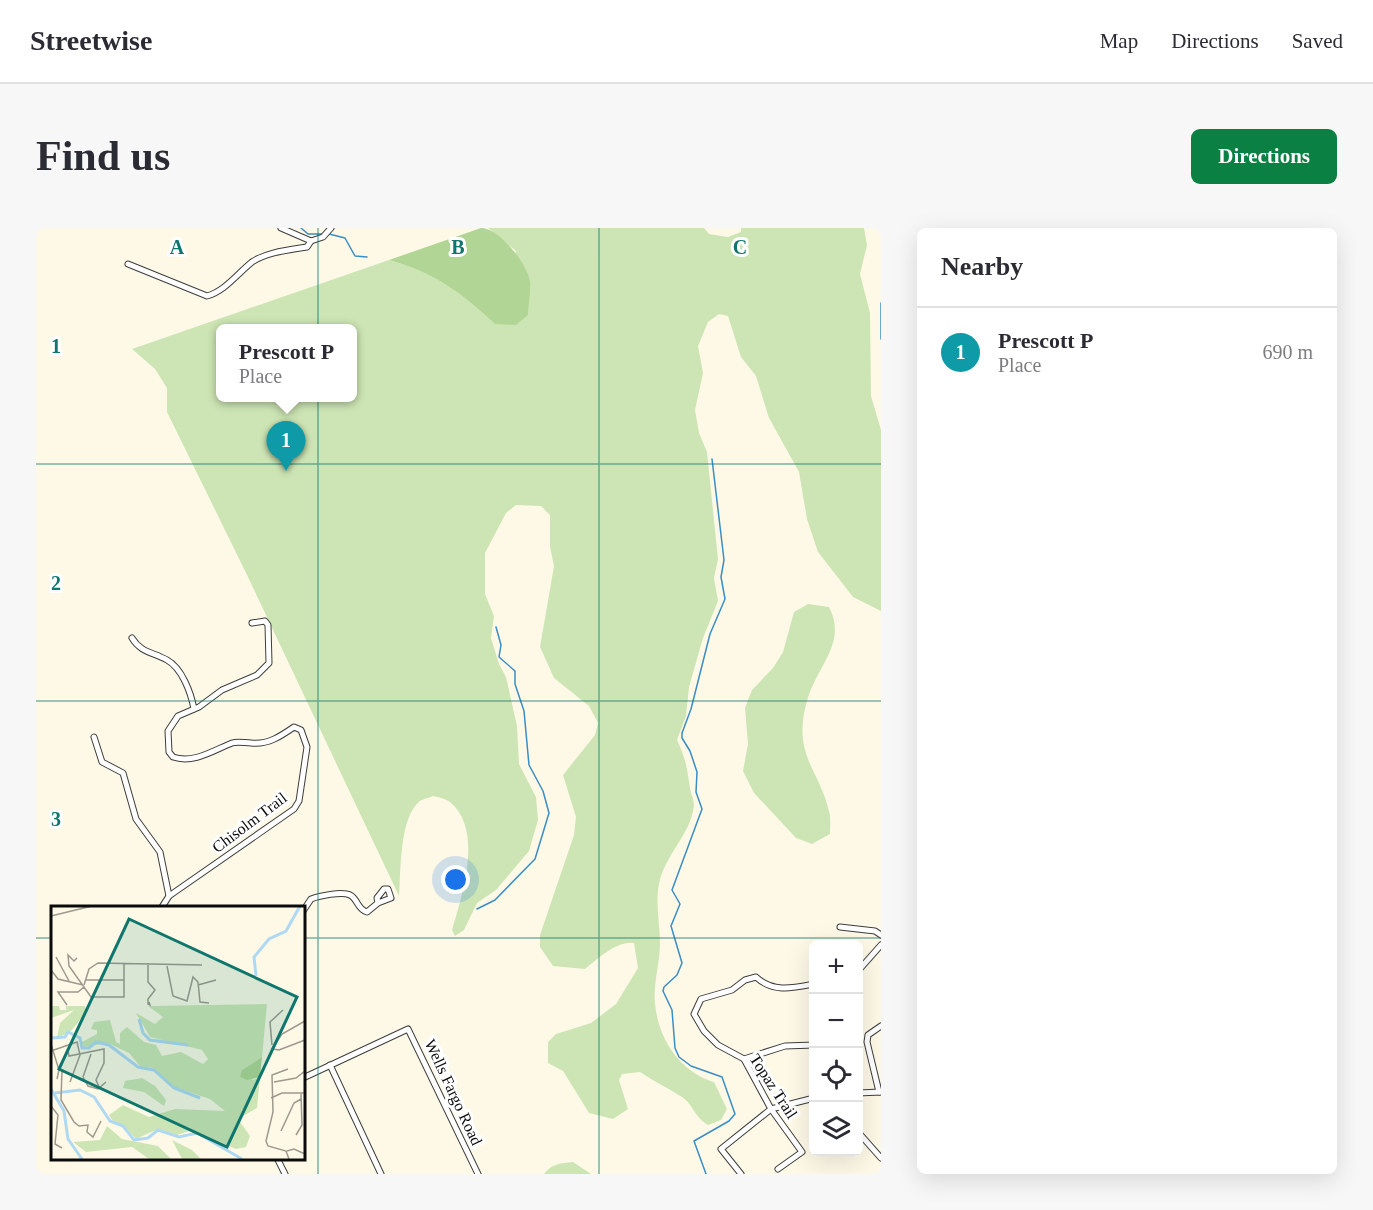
<!DOCTYPE html>
<html lang="en">
<head>
<meta charset="utf-8">
<style>
  :root { --surface:#fff; --page:#f7f7f7; --text:#2b2b33; --muted:#7c7c81; --line:#e1e1e2; --accent:#0b8043 }
  body { margin:0; font-family:Georgia,serif; background:var(--page); color:var(--text) }
  .controls { position:absolute; right:18px; bottom:18px; display:grid; overflow:hidden; border-radius:9px; box-shadow:0 6px 24px #0002 }
  .controls button { width:54px; height:54px; display:grid; place-items:center; padding:0; border:0; border-bottom:2px solid var(--line); background:var(--surface); color:var(--text); font:30px sans-serif }
  .you { position:absolute; left:420px; top:652px; width:21px; height:21px; margin:-15px; border:4px solid #fff; border-radius:50%; background:#1a73e8; box-shadow:0 0 0 9px #1a73e833 }
  .badge { display:grid; place-items:center; width:39px; height:39px; border-radius:50%; background:var(--accent); color:#fff; font-size:20px; font-weight:700 }
  .pin { position:absolute; translate:-50% -50px; filter:drop-shadow(0 2px 3px #0008) }
  .pin::after { content:''; position:absolute; top:32px; width:21px; height:18px; background:inherit; clip-path:polygon(0 0,100% 0,50% 100%) }
  .popup { position:absolute; left:180px; top:96px; width:141px; height:78px; box-sizing:border-box; display:grid; place-content:center; border-radius:9px; background:var(--surface); filter:drop-shadow(0 2px 4px #0005); font-size:20px; white-space:nowrap; color:var(--muted) }
  .popup b { font-size:22px; color:var(--text) }
  .popup::after { content:''; position:absolute; left:50%; top:100%; margin-left:-12px; border:12px solid transparent; border-top-color:var(--surface) }
  .list { margin:0; padding:0; list-style:none }
  h2 { display:flex; justify-content:space-between; align-items:center; height:78px; margin:0; padding:0 24px; font-size:26px }
  h2 small { font-size:20px; font-weight:400; color:var(--muted) }
  .list li { display:grid; grid-template-columns:39px 1fr auto; gap:18px; align-items:center; box-sizing:border-box; height:90px; padding:0 24px; border-top:2px solid var(--line) }
  .list b { display:block; font-size:22px; white-space:nowrap }
  .list p { margin:0; font-size:20px; white-space:nowrap; color:var(--muted) }
  .list em { font-size:20px; font-style:normal; color:var(--muted) }
  .icon { flex:none; width:33px; height:33px; fill:none; stroke:currentColor; stroke-width:2; stroke-linecap:round; stroke-linejoin:round }
  .map { position:relative; flex:none; width:845px; height:946px; overflow:hidden; border-radius:9px }
  header { display:flex; align-items:center; gap:36px; box-sizing:border-box; height:84px; padding:0 30px; background:var(--surface); border-bottom:2px solid var(--line) }
  header strong { font-size:28px }
  nav { display:flex; gap:33px; margin-inline-start:auto; font-size:21px }
  .intro { display:flex; align-items:center; justify-content:space-between; box-sizing:border-box; height:144px; padding:0 36px }
  h1 { margin:0; font-size:42px }
  .button { padding:15px 27px; border-radius:9px; background:var(--accent); color:#fff; font-size:21px; font-weight:700 }
  main { display:flex; gap:36px; padding:0 36px }
  aside { flex:1; background:var(--surface); border-radius:9px; box-shadow:0 6px 24px #0002 }
  .map>svg:first-child { display:block }
  .green { fill:#cde5b4; fill-rule:evenodd }
  .forest { fill:#b1d594 }
  .lines { fill:none; stroke-linecap:round; stroke-linejoin:round }
  .stream { stroke:#3a8dc5; stroke-width:1.5 }
  .minor-casing { stroke:#3d3d3d; stroke-width:7 }
  .minor { stroke:#fff; stroke-width:5 }
  .grid { fill:none; stroke:#0f766e; stroke-width:1.5; stroke-opacity:0.55 }
  .labels { text-anchor:middle; stroke-width:6; stroke-linejoin:round; paint-order:stroke }
  .street-label { font-size:16px; fill:#0a0a0a; stroke:#fff }
  .inset-river { fill:none; stroke:#afd9f2; stroke-width:3 }
  .inset-road { fill:none; stroke:#9c998f; stroke-width:1.5 }
  .view { fill:#0f766e; fill-opacity:0.15; stroke:#0f766e; stroke-width:3 }
  .inset-edge { fill:none; stroke:#0a0a0a; stroke-width:3 }
  .grid-label { font-size:20px; text-anchor:middle; font-weight:bold; fill:#0f766e; stroke:#fff; stroke-width:6; stroke-linejoin:round; paint-order:stroke }
</style>
</head>
<body>
<header>
<strong>Streetwise</strong>
<nav><a>Map</a><a>Directions</a><a>Saved</a></nav>
</header>
<div class="intro"><h1>Find us</h1><a class="button">Directions</a></div>
<main>
<div class="map">
<svg width="845" height="946" viewBox="0 0 845 946">
  <rect width="100%" height="100%" fill="#fef9e7"/>
  <!-- green -->
  <g class="green">
    <path d="M 452,0 L 668,0 L 673,6 L 692,9 L 705,4 L 705,0 L 828,0 L 831,17 L 824,46 L 834,85 L 835,168 L 845,202 L 845,383 L 817,369 L 782,324 L 771,291 L 763,244 L 733,190 L 720,148 L 705,129 L 692,88 L 683,86 L 672,94 L 662,118 L 667,145 L 659,182 L 663,205 L 671,224 L 682,331 L 678,350 L 682,373 L 667,410 L 653,459 L 650,488 L 641,512 C 650,531 651,540 654,560 C 655,566 658,571 658,578 C 654,608 629,626 623,656 C 619,676 624,695 624,715 C 624,735 617,755 619,775 C 622,811 644,844 678,854 L 691,881 L 685,892 L 672,897 C 658,889 657,876 646,869 C 632,860 617,853 604,844 L 586,846 L 583,852 L 592,881 L 577,891 L 553,885 L 527,843 L 512,835 L 512,814 L 520,806 L 555,795 L 580,776 L 602,740 L 598,715 C 580,713 563,730 549,741 L 517,738 L 504,719 L 504,707 L 538,607 L 540,589 L 527,547 L 559,507 L 562,495 L 553,478 L 518,450 L 504,419 L 518,338 L 514,319 L 514,287 L 505,278 L 480,277 L 470,285 L 449,325 L 449,366 L 458,388 L 455,410 L 463,436 L 470,449 L 481,498 L 483,536 L 500,569 L 502,592 L 493,623 L 460,662 L 441,675 L 428,702 L 419,708 L 416,702 C 426,668 448,602 414,574 C 410,571 402,569 397,568 C 393,570 387,571 384,573 C 363,589 365,644 363,668 L 211,347 L 131,184 L 131,160 L 119,141 L 96,121 L 353,32 C 399,45 424,64 459,96 L 480,23 ZM 184,100 L 316,100 L 316,170 L 184,170 Z"/>
    <path d="M 772,376 L 793,379 C 812,415 780,439 771,473 C 756,526 782,539 793,583 C 795,590 794,599 794,606 L 776,616 L 760,610 L 718,565 L 707,543 L 712,516 L 709,480 L 716,462 L 737,440 L 747,424 L 758,384 Z"/>
    <path d="M 537,934 L 555,946 L 508,946 C 515,936 525,935 537,934 Z"/>
  </g>
  <!-- forest -->
  <path class="forest" d="M 445,0 C 463,0 492,36 494,54 C 495,64 492,77 492,87 L 480,97 L 459,96 C 424,64 399,45 353,32 Z"/>
  <g class="lines">
    <!-- stream -->
    <g class="stream">
      <polyline points="265,0 272,6 288,6"/>
      <polyline points="293,6 309,10 319,28 331,29"/>
      <polyline points="845,75 845,111"/>
      <polyline points="441,681 459,672 499,631 513,585 507,563 493,537 488,483 479,456 479,443 463,429 465,417 460,399"/>
      <polyline points="670,946 658,913 693,893 699,886 686,849 655,838 643,829 639,820 636,782 627,763 628,759 641,747 646,735 635,698 644,676 636,662 666,581 660,564 661,544 654,523 646,510 646,505 655,481 674,406 689,371 685,349 688,332 676,231"/>
    </g>
    <!-- minor casing -->
    <g class="minor-casing">
      <g id="minor">
        <polyline points="245,0 275,13 287,9 295,0"/>
        <path d="M 92,36 L 171,68 C 189,63 201,46 216,34 C 231,24 253,22 271,19 L 275,13"/>
        <path d="M 96,410 C 105,425 117,424 131,432 C 146,440 155,465 158,481"/>
        <polyline points="58,509 66,534 87,545 100,591 124,624 133,668 126,679"/>
        <path d="M 133,668 L 258,581 L 263,573 L 271,519 L 265,502 L 258,499 C 245,508 232,517 215,515 C 209,515 202,513 196,515 C 178,522 158,536 137,529 L 133,524 L 132,503 L 142,488 L 163,479 L 186,462 L 221,447 L 233,435 L 232,397 L 229,393 L 216,395"/>
        <path d="M 267,683 L 275,671 C 283,668 306,663 314,667 C 322,671 321,681 331,684 L 342,675 L 355,670 L 352,661 L 348,661 L 341,670 L 342,675"/>
        <polyline points="804,699 839,703 845,707"/>
        <polyline points="822,743 845,717"/>
        <polyline points="708,831 749,818 778,817"/>
        <polyline points="294,837 345,946"/>
        <polyline points="267,850 372,801 442,946"/>
        <polyline points="843,864 831,814 832,807 845,798"/>
        <polyline points="822,865 845,864"/>
        <polyline points="822,904 845,930"/>
        <polyline points="241,930 249,946"/>
        <path d="M 742,941 L 766,924 L 735,881 L 708,831 L 682,817 L 668,803 L 658,786 L 665,771 L 696,762 L 709,752 L 720,749 C 737,765 757,760 778,756"/>
        <polyline points="705,946 685,921 735,881 778,870"/>
      </g>
    </g>
    <!-- minor -->
    <use href="#minor" class="minor"/>
  </g>
  <!-- grid -->
  <path class="grid" d="M 282,0 L 282,946M 563,0 L 563,946M 0,236 L 845,236M 0,473 L 845,473M 0,710 L 16,710M 267,710 L 845,710"/>
  <g class="labels">
    <!-- street labels -->
    <g class="street-label">
      <text transform="translate(213 594) rotate(-37)" y="6">Chisolm Trail</text>
      <text transform="translate(738 858) rotate(57)" y="6">Topaz Trail</text>
      <text transform="translate(418 864) rotate(65)" y="6">Wells Fargo Road</text>
    </g>
  </g>
  <!-- overview -->
  <g transform="translate(15 678)">
    <rect width="254" height="254" fill="#fef9e7"/>
    <path d="M 216,98 L 211,151 L 191,164 L 202,174 L 209,171 L 206,202 L 187,213 L 199,230 L 195,241 L 185,243 L 141,224 L 126,229 L 107,223 L 85,233 L 74,221 L 61,214 L 58,209 L 72,199 L 98,211 L 124,203 L 174,205 L 159,193 L 123,181 L 102,162 L 89,160 L 78,147 L 57,137 L 32,141 L 31,136 L 46,128 L 46,124 L 40,123 L 43,116 L 59,114 L 65,136 L 69,138 L 69,127 L 76,121 L 93,136 L 105,139 L 111,150 L 130,146 L 152,158 L 157,153 L 151,144 L 99,131 L 85,107 L 104,118 L 112,111 L 97,100 ZM 0,100 L 8,100 L 9,104 L 15,104 L 15,100 L 34,100 L 36,106 L 19,126 L 6,132 L 9,117 L 23,104 L 0,112 ZM 91,172 L 104,180 L 115,194 L 113,200 L 93,186 L 72,182 L 74,175 ZM 56,220 L 71,233 L 107,240 L 120,253 L 98,253 L 81,241 L 35,246 L 22,236 L 49,234 ZM 121,234 L 141,244 L 150,253 L 131,253 Z" fill="#cde5b4"/>
    <path d="M 211,151 L 209,171 L 196,174 L 189,171 L 191,164 Z" fill="#b1d594"/>
    <path class="inset-river" d="M 205,70 L 203,51 L 218,33 L 235,25 L 249,0M 88,113 L 92,127 L 99,134 L 137,139M 0,132 L 14,131 L 17,126 L 29,132 L 31,142 L 38,142 L 45,136 L 58,139 L 87,161 L 103,164 L 123,182 L 149,192M 0,183 L 13,205 L 17,233 L 31,253M 4,187 L 29,184 L 43,191 L 59,215 L 72,220 L 83,234 L 97,232 L 107,224 L 128,231 L 146,227 L 191,253"/>
    <path class="inset-road" d="M 0,10 L 41,0M 5,51 L 18,75M 26,52 L 23,55 L 17,49 L 18,60 L 40,91 L 73,91 L 73,57M 97,57 L 97,76 L 104,84 L 97,93 L 97,98 L 99,99 L 98,96M 116,60 L 122,90 L 136,95 L 142,71 L 147,76 L 149,96 L 158,97M 0,64 L 7,73 L 32,79M 35,74 L 73,74M 33,79 L 38,63 L 47,57 L 151,59M 147,79 L 165,74M 16,99 L 7,86 L 27,86 L 33,81M 254,115 L 231,128 L 221,143 L 228,144 L 254,134M 0,138 L 8,164 L 6,173M 221,139 L 219,116 L 232,104M 0,145 L 26,136 L 29,149 L 19,176M 17,145 L 18,150 L 53,143 L 53,157 L 45,174 L 49,183M 237,163 L 221,169 L 222,206 L 215,235 L 217,240 L 235,245 L 238,253M 11,164 L 10,194 L 23,216 L 28,220 L 37,219 L 36,226 L 42,231 L 50,215M 32,171 L 37,180 L 47,183 L 55,176M 32,171 L 40,148M 223,176 L 245,172 L 254,165M 220,192 L 231,187 L 254,187M 0,200 L 7,209 L 4,238 L 11,242M 230,225 L 243,197 L 250,193M 245,229 L 251,219 L 250,188M 236,245 L 243,243 L 254,248"/>
    <path class="view" d="M 78,13 L 246,91 L 176,241 L 8,163 Z"/>
    <rect width="254" height="254" class="inset-edge"/>
  </g>
  <g class="grid-label">
    <text x="141" y="26">A</text>
    <text x="422" y="26">B</text>
    <text x="704" y="26">C</text>
    <text x="20" y="125">1</text>
    <text x="20" y="362">2</text>
    <text x="20" y="598">3</text>
  </g>
</svg>
<div class="controls">
<button>+</button>
<button>−</button>
<button><svg class="icon" aria-label="locate" viewBox="0 0 24 24"><circle cx="12" cy="12" r="6"/><path d="M12 2v4M12 18v4M2 12h4M18 12h4"/></svg></button>
<button><svg class="icon" aria-label="layers" viewBox="0 0 24 24"><path d="M12 4l9 5-9 5-9-5zM3 14l9 5 9-5"/></svg></button>
</div>
<div class="you"></div>
<div class="pin badge" style="left:250px;top:243px;background:#0f9aa8">1</div>
<div class="popup"><b>Prescott P</b>Place</div>
</div>
<aside>
<h2>Nearby<small></small></h2>
<ul class="list">
<li><span class="badge" style="background:#0f9aa8">1</span><div><b>Prescott P</b><p>Place</p></div><em>690 m</em></li>
</ul>
</aside>
</main>
</body>
</html>
